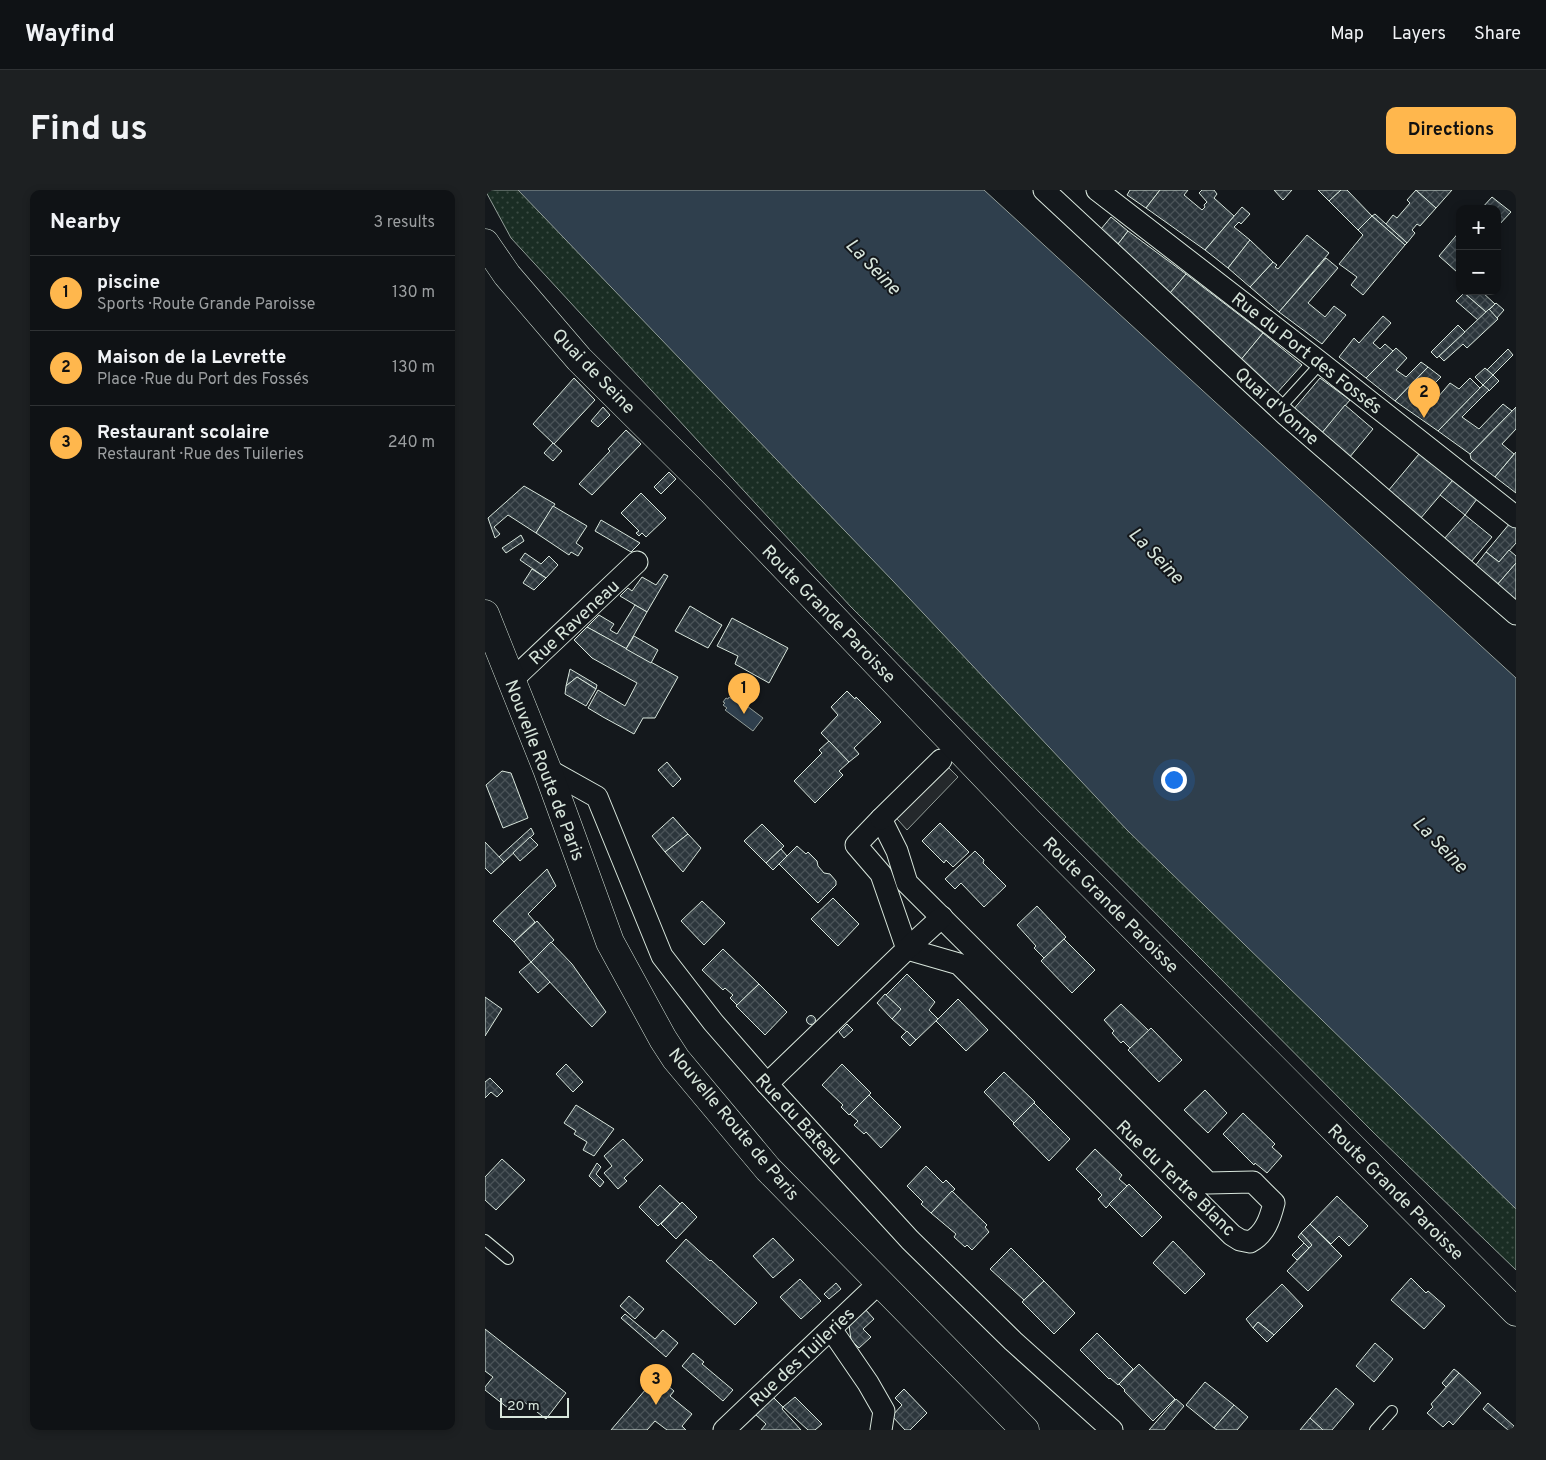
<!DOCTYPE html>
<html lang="en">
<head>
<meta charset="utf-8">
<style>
  :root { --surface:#0f1215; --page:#1d2022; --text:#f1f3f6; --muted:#9b9ea0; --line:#2f3234; --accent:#ffb74d }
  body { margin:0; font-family:Overpass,sans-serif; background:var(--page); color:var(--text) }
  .controls { position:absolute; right:15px; top:15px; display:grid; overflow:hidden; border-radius:10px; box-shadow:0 2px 8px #0003 }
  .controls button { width:45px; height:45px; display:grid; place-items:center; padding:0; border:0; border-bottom:1px solid var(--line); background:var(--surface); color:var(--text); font:25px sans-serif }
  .scale { position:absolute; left:15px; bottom:12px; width:69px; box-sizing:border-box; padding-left:5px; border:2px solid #d8e6dc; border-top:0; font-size:14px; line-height:18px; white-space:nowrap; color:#d8e6dc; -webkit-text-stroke:4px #14181c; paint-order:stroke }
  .you { position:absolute; left:688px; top:589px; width:18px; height:18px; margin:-12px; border:4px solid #fff; border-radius:50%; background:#1a73e8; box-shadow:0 0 0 8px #1a73e833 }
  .badge { display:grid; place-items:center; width:32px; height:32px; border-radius:50%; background:var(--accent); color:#111; font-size:16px; font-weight:700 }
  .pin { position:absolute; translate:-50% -41px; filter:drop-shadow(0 1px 2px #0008) }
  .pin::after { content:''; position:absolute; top:26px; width:18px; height:15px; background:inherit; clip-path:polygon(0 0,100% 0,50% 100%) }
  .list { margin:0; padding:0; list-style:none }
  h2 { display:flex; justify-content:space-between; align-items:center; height:65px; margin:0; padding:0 20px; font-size:21px }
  h2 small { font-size:16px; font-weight:400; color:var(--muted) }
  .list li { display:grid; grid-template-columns:32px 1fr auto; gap:15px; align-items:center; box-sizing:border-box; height:75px; padding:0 20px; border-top:1px solid var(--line) }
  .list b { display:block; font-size:19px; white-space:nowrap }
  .list p { margin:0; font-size:16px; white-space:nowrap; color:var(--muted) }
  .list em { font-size:16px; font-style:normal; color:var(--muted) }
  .map { position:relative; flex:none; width:1031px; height:1240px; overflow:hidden; border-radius:10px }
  header { display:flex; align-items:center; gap:30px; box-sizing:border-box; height:70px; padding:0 25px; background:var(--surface); border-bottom:1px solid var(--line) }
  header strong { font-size:24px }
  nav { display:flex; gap:28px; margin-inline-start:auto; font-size:18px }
  .intro { display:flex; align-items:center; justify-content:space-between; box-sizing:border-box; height:120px; padding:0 30px }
  h1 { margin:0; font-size:35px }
  .button { padding:12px 22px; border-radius:10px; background:var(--accent); color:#111; font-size:18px; font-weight:700 }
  main { display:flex; gap:30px; padding:0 30px }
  aside { flex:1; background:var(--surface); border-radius:10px; box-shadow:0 2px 8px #0003 }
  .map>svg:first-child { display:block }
  .grass { fill:url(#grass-dots); stroke:#939e99 }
  .parking { fill:#24282b; stroke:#939e99 }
  .water { fill:#2f3f4d; stroke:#939e99 }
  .building { fill:url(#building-cross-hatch); stroke:#d8e6dc }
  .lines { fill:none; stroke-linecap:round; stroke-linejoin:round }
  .service-casing { stroke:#d8e6dc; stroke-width:12 }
  .minor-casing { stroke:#d8e6dc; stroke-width:23 }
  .secondary-casing { stroke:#d8e6dc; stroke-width:29 }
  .primary-casing { stroke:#d8e6dc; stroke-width:29 }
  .service { stroke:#14181c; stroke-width:10 }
  .minor { stroke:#14181c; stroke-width:21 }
  .secondary { stroke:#14181c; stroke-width:28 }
  .primary { stroke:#14181c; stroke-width:28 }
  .labels { text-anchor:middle; stroke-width:4; stroke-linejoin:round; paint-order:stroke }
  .street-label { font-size:18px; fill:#d8e6dc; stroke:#14181c }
  .water-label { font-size:19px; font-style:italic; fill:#d8e6dc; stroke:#14181c }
</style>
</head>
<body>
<header>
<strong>Wayfind</strong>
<nav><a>Map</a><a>Layers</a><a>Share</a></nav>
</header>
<div class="intro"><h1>Find us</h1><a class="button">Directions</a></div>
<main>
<aside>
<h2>Nearby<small>3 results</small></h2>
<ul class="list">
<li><span class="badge">1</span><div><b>piscine</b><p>Sports · Route Grande Paroisse</p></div><em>130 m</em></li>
<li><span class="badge">2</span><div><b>Maison de la Levrette</b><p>Place · Rue du Port des Fossés</p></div><em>130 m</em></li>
<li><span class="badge">3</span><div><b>Restaurant scolaire</b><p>Restaurant · Rue des Tuileries</p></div><em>240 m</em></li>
</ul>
</aside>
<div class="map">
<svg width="1031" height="1240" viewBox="0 0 1031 1240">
  <defs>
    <pattern id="grass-dots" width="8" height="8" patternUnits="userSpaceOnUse" patternTransform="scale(1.25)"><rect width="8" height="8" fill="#1a2d24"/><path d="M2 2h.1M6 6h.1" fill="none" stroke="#3b4b43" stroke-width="1.8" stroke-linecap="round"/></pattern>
    <pattern id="building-cross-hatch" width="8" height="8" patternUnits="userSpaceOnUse" patternTransform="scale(1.25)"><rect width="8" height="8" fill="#2c363c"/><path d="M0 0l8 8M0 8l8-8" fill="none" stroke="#4a5358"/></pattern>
  </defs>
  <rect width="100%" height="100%" fill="#14181c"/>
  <!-- grass -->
  <polygon class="grass" points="0,0 46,0 1031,1003 1031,1080 889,943 366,417 26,48"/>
  <!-- parking -->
  <polygon class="parking" points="456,570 473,587 422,640 405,621"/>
  <!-- water -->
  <g class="water">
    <polygon points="33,0 499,0 1031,488 1031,1019 642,640 408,391"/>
    <polygon points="244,507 248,510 250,507 278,528 268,541 240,520 242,518 238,515 240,513 238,512 241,508 243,509"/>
  </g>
  <!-- building -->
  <g class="building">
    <polygon points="645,0 675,0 661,18 642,5"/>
    <polygon points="675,0 703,0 699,5 717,20 720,17 719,15 722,12 714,3 717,0 729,0 732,4 729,8 749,26 720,60 661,18"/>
    <polygon points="789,0 807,0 798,10"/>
    <polygon points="833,0 856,0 844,11"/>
    <polygon points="856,0 862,0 887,26 873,40 844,11"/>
    <polygon points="931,0 951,18 935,36 932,34 927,40 930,43 922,53 901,34 908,25 912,28 925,13 922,10"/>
    <polygon points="931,0 967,0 951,18"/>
    <polygon points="1007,7 1026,22 1012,37 1012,19 996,19"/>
    <polygon points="757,17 765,24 756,34 754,32 749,37 765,50 743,78 720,60"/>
    <polygon points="890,24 922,53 920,55 887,26"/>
    <polygon points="887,26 920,55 878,105 866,95 872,87 854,74 878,45 873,40"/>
    <polygon points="626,27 643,41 627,62 611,45"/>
    <polygon points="643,41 701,84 680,109 627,62"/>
    <polygon points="975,41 975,79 972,82 954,66"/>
    <polygon points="822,45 844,63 794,122 765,97 788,72 792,75 790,77 793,79"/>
    <polygon points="765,50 788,72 765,97 743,78"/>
    <polygon points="841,68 853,78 823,113 840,127 849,116 861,125 837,154 794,122"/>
    <polygon points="701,84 778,143 754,172 680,109"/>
    <polygon points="977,101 996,101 1010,114 1001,122"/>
    <polygon points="979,103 1001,122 993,130 971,111"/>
    <polygon points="1011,113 1019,120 1012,128 1004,120"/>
    <polygon points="1004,119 1013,129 982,158 978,154 959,171 954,166"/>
    <polygon points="898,126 906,133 888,153 895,159 900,154 908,161 881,188 854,167 869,148 874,153"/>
    <polygon points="973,135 980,142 952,168 946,162"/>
    <polygon points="778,143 817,175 791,204 754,172"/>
    <polygon points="911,158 922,168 911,180 921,187 936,172 943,177 910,211 881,188"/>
    <polygon points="1023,159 1028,165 1008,185 1002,180"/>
    <polygon points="943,177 956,187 943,200 953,207 965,193 974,199 985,188 995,198 953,241 910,211"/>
    <polygon points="1000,178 1008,185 998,195 990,187"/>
    <polygon points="1008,185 1014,191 1004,201 998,195"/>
    <polygon points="89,188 110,210 69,254 48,234"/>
    <polygon points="835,188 865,210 836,244 808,220"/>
    <polygon points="998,195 1004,200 977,227 994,239 1018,214 1027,221 985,264 953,241"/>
    <polygon points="860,215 888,239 864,268 836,244"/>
    <polygon points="118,217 125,225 113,237 106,231"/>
    <polygon points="1031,217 1031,239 1017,254 1029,264 1010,287 986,269 985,264"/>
    <polygon points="141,240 156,254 107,305 94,294 125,261 123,259"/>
    <polygon points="68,253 77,261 68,271 59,263"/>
    <polygon points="1031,262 1031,303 1010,287"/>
    <polygon points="934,264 968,290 935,329 903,301"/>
    <polygon points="184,282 191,289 176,304 169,297"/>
    <polygon points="968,290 992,309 980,325 955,305"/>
    <polygon points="39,296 70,314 51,343 23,325 9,337 15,344 10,348 3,328"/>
    <polygon points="156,303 181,328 161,347 157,343 154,346 151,343 154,341 136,323"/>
    <polygon points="68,316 102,336 91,353 98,358 93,366 86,362 84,365 51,343"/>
    <polygon points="980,325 1007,347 986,372 959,349"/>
    <polygon points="116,330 155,353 146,362 110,341"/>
    <polygon points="1025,333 1031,338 1031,353 1014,372 1001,362"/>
    <polygon points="36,345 39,351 21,363 17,358"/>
    <polygon points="1024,360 1031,366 1031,373 1012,395 990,376 1001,362 1014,372"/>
    <polygon points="40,363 56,374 64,366 73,375 61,388 35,370"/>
    <polygon points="1031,373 1031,412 1012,395"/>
    <polygon points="47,379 61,388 49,400 38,393"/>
    <polygon points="179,384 183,386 162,422 135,406 143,398 147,401 157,387 171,395"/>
    <polygon points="150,415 162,422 141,459 102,437 114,425 129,434 125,440 132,444"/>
    <polygon points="205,416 237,435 223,458 190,441"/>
    <polygon points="247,428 303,458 284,493 250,474 253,466 232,456"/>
    <polygon points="102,437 193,487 170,528 158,528 149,544 118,527 103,518 113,500 140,516 152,493 107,468 89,450"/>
    <polygon points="149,446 173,460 166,473 141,459"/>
    <polygon points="85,479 112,495 111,499 92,487 81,496"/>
    <polygon points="92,487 111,499 101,516 80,504 81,496"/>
    <polygon points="362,501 370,509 371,507 396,532 369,558 374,564 364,572 336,543 353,525 346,517"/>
    <polygon points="344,551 364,572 354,581 358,585 330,613 309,591 337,563 334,560"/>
    <polygon points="182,572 196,589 188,597 173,580"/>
    <polygon points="17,581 26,583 43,628 18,638 1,595"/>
    <polygon points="188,627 203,644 180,662 167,646"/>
    <polygon points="455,633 484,662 468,677 461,670 459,673 437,651"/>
    <polygon points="277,634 299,656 281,673 259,651"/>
    <polygon points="46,638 49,644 19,672 14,667"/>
    <polygon points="203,644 216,658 198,682 180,662"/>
    <polygon points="45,647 53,655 35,671 28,663"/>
    <polygon points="0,652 19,672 6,684 0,678"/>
    <polygon points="312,656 321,664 323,662 332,671 333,676 339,683 345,684 351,691 351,695 333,713 294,674"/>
    <polygon points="296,659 302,666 288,680 281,673"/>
    <polygon points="490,661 499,670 498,673 521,696 499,717 476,693 470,699 460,689"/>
    <polygon points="62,679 71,696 43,724 50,732 29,752 8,731"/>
    <polygon points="348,708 374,734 353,756 326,729"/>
    <polygon points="217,711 240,733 219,755 196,731"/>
    <polygon points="552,716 581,747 559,768 549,758 551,756 532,735"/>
    <polygon points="52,731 69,750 46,772 29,752"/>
    <polygon points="579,749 610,780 587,803 556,771"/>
    <polygon points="66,752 87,774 121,822 107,837 46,772"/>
    <polygon points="238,759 274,794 252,815 245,808 248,805 240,798 238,800 217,780"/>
    <polygon points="46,772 65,792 53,803 34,782"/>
    <polygon points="422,784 450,812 444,820 453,829 431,850 407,829 416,819 401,805"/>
    <polygon points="274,794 302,822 280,845 251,816"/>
    <polygon points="400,804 416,819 407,829 392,813"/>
    <polygon points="0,807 17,819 0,846"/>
    <polygon points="473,809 503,840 481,861 451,831"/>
    <polygon points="636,814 664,841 645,858 638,851 636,853 627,843 629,841 619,830"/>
    <circle cx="326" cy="830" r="4.5"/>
    <polygon points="362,834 368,840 359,848 354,842"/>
    <polygon points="666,838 697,870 674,892 643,860"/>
    <polygon points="422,841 431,850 425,856 416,847"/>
    <polygon points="81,874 98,892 88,902 71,884"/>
    <polygon points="357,874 386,903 364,925 356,917 358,915 337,895"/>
    <polygon points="519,882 550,912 529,933 499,902"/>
    <polygon points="5,888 18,901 12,907 6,902 0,908 0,892"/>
    <polygon points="720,900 742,923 723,943 699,920"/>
    <polygon points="384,905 416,937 396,958 381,942 379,944 369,935 373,931 365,924"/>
    <polygon points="549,913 585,949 564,971 528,934"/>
    <polygon points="91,915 129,939 109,966 98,960 102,952 89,944 91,941 79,933"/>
    <polygon points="758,923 790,954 787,957 797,966 782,983 770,973 769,975 738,944"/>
    <polygon points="138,949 158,970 139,988 142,991 133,999 119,983 127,976 119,966"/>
    <polygon points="610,959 637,985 634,989 642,996 621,1018 613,1009 617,1005 591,979"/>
    <polygon points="17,969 40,990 11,1020 0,1010 0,987"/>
    <polygon points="112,973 116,977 111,984 119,992 115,997 104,986"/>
    <polygon points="441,976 458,993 461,990 470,999 446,1023 436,1014 438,1012 422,996"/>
    <polygon points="644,994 677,1027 657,1047 624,1014"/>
    <polygon points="175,995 195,1014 173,1036 154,1017"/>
    <polygon points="467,1001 502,1035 500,1037 504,1042 487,1060 482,1055 480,1057 469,1047 471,1044 446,1023"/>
    <polygon points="852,1006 883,1036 864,1056 854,1046 846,1054 825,1034"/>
    <polygon points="197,1012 212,1027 191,1049 176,1034"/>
    <polygon points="825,1034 857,1066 823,1101 802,1081 827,1055 816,1043"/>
    <polygon points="816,1043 827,1055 824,1058 813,1047"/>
    <polygon points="288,1048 309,1070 288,1088 268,1066"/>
    <polygon points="201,1049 225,1071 226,1070 272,1113 250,1135 181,1071"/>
    <polygon points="688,1051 720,1084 700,1104 668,1073"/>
    <polygon points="819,1053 824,1058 812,1070 807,1065"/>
    <polygon points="526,1058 559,1091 539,1110 505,1079"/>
    <polygon points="926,1088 941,1103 943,1101 960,1116 939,1139 906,1110"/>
    <polygon points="315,1089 336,1111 316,1129 295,1107"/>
    <polygon points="559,1091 590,1123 569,1144 537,1112"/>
    <polygon points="351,1093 356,1099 344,1109 339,1104"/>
    <polygon points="797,1094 818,1116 789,1145 773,1132 768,1138 761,1129"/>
    <polygon points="144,1106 159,1119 150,1129 135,1116"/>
    <polygon points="380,1119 389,1129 378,1139 386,1147 374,1158 366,1150 364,1135"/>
    <polygon points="140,1124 170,1149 178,1140 193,1153 181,1167 136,1128"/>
    <polygon points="773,1132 789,1145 782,1152 768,1138"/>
    <polygon points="0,1139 81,1203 61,1229 38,1211 28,1222 0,1200 0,1197 8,1187 0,1181"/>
    <polygon points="612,1143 648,1179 633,1195 625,1188 624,1189 595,1160"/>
    <polygon points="890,1153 908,1169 889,1192 871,1176"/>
    <polygon points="208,1163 219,1172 217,1174 248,1200 238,1211 197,1176"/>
    <polygon points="654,1174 690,1209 668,1231 639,1201 640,1200 634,1194"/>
    <polygon points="969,1179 974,1183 961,1197 957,1193"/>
    <polygon points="974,1183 996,1203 968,1235 964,1231 958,1237 942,1223 948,1217 946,1214"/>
    <polygon points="176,1190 189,1201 185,1206 207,1224 197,1236 201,1240 182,1240 170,1231 162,1240 126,1240 167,1192 171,1195"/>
    <polygon points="720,1192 749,1215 729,1238 701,1215"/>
    <polygon points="851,1198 869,1214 847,1240 838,1240 825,1228"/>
    <polygon points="419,1199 442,1223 425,1240 420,1240 407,1226 417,1215 410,1208"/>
    <polygon points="288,1207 298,1217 297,1219 316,1240 276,1240 281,1234 270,1224"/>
    <polygon points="310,1207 337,1234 330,1240 323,1240 298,1217"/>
    <polygon points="691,1209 699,1216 679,1240 664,1240"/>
    <polygon points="1003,1213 1029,1236 1025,1240 1023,1240 998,1219"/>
    <polygon points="749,1215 763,1227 752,1240 732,1240 729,1238"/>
    <polygon points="825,1228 838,1240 815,1240"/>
  </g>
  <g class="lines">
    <!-- service casing -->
    <g class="service-casing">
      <g id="service">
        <polyline points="794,219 836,173"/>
        <polyline points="0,1050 23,1069"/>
        <polyline points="890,1240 907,1221"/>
      </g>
    </g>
    <!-- minor casing -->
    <g class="minor-casing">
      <g id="minor">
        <polyline points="559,0 801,225 1031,424"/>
        <polyline points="612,0 836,173 1031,327"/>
        <polyline points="26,491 152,372"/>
        <polyline points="62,579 112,607 177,766 228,832 282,894 425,1050 528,1151 627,1240"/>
        <path d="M 396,629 L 412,661 L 422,693 L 723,993 L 768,992 L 789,1013 C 785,1029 780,1044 765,1052 L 755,1050 L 747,1045 L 474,774 L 422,759 L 396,684 L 371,655 Z"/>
        <polyline points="396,629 456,570"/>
        <polyline points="282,894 422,759 457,727"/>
        <polyline points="346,1139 383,1193 399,1221 396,1240"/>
        <polyline points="239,1240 394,1093"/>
      </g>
    </g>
    <!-- secondary casing -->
    <g class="secondary-casing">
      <polyline id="secondary" points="0,53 22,85 94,169 227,301 545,633 1031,1122"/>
    </g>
    <!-- primary casing -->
    <g class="primary-casing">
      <polyline id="primary" points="0,424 62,579 125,752 178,849 191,869 283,979 540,1240"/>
    </g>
    <!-- service -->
    <use href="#service" class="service"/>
    <!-- minor -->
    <use href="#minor" class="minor"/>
    <!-- secondary -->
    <use href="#secondary" class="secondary"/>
    <!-- primary -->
    <use href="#primary" class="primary"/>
  </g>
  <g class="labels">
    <!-- street labels -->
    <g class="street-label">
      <text transform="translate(822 163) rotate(38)" y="6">Rue du Port des Fossés</text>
      <text transform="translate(109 181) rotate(46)" y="6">Quai de Seine</text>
      <text transform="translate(792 216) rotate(42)" y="6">Quai d'Yonne</text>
      <text transform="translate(344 424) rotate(46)" y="6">Route Grande Paroisse</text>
      <text transform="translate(89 432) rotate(-43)" y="6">Rue Raveneau</text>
      <text transform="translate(60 580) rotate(69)" y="6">Nouvelle Route de Paris</text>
      <text transform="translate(626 715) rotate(45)" y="6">Route Grande Paroisse</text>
      <text transform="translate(314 929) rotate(47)" y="6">Rue du Bateau</text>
      <text transform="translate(249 934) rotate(50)" y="6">Nouvelle Route de Paris</text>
      <text transform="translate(691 988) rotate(44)" y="6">Rue du Tertre Blanc</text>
      <text transform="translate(911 1002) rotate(45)" y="6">Route Grande Paroisse</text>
      <text transform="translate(317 1167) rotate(-43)" y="6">Rue des Tuileries</text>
    </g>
    <!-- water labels -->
    <g class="water-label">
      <text transform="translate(389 76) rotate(46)" y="7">La Seine</text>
      <text transform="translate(672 365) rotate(46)" y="7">La Seine</text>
      <text transform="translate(956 654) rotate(46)" y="7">La Seine</text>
    </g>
  </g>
</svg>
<div class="controls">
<button>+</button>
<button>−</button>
</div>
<div class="scale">20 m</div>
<div class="you"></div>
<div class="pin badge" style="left:259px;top:524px">1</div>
<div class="pin badge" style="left:939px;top:228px">2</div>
<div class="pin badge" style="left:171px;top:1215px">3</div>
</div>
</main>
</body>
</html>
